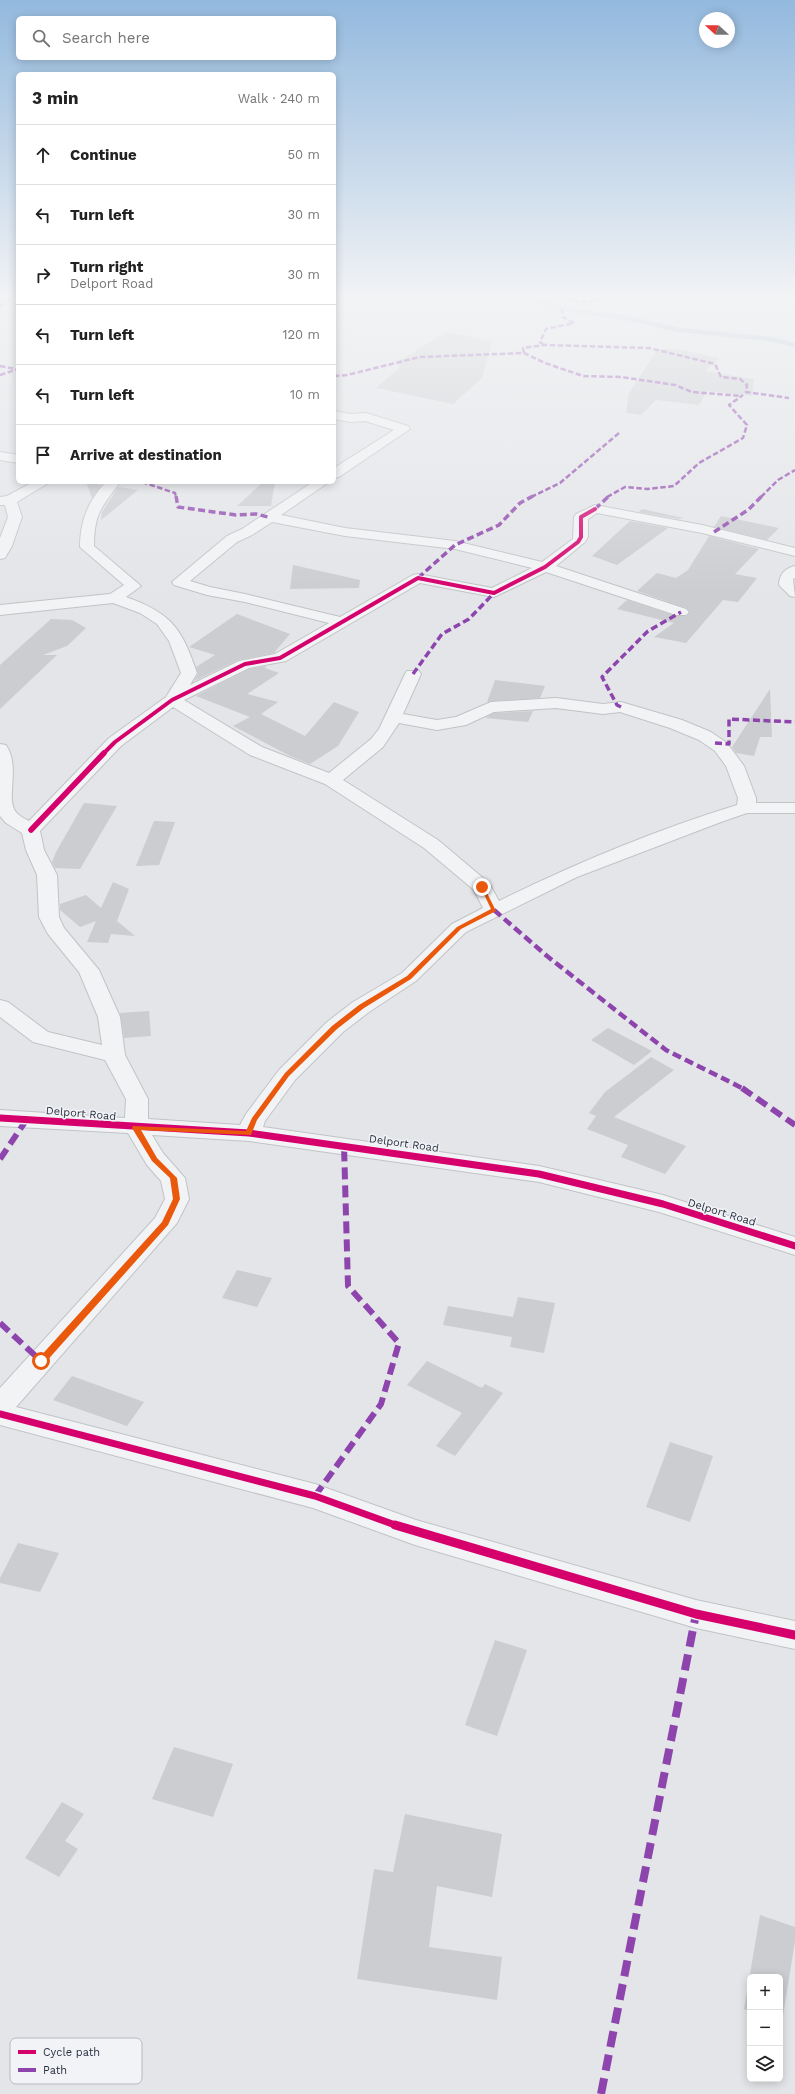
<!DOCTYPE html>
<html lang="en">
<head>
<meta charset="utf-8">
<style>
  :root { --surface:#fff; --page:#f6f6f6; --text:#222; --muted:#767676; --line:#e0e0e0 }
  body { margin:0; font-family:"Work Sans",sans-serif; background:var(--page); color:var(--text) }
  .controls { position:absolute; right:12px; bottom:12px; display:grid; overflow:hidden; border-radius:6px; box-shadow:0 2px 10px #0003 }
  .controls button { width:36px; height:36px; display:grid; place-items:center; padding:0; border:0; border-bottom:1px solid var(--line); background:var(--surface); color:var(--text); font:20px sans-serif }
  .compass { position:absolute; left:699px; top:12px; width:36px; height:36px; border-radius:50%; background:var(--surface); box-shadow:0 2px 10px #0003; rotate:291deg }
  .stop { position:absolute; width:12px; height:12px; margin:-9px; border:3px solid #ea580c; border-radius:50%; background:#fff }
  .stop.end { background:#ea580c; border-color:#fff; box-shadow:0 1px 4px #0008 }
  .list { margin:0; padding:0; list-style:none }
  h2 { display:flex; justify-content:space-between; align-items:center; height:52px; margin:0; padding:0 16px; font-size:17px }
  h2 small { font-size:13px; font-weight:400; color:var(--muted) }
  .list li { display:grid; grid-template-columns:26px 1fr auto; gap:12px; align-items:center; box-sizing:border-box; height:60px; padding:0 16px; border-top:1px solid var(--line) }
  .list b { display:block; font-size:15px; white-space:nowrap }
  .list p { margin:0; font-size:13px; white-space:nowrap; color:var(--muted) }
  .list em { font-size:13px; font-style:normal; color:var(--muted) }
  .icon { flex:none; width:22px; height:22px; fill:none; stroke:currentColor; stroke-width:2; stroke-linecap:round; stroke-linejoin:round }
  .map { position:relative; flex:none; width:795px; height:2094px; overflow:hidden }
  .search { position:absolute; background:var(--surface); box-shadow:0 2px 10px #0003; left:16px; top:16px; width:320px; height:44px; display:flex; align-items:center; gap:10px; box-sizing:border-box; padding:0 14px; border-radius:6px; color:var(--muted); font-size:15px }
  .panel { position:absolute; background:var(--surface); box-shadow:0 2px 10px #0003; left:16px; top:72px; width:320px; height:412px; border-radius:6px }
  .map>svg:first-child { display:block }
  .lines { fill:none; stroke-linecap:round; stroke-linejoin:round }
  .stream { stroke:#b3c0d0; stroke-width:4.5 }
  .building { fill:#cbcdd0 }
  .minor-casing { stroke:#c1c3c6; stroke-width:2 }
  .minor { fill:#f2f3f5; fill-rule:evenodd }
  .quiet-far4 { stroke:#8e44ad; stroke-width:2.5; stroke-dasharray:5.5 2.5; stroke-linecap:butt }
  .quiet-far3 { stroke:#8e44ad; stroke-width:3.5; stroke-dasharray:7 3.5; stroke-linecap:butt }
  .quiet-far2 { stroke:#8e44ad; stroke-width:4.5; stroke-dasharray:9 4.5; stroke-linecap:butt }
  .quiet-far1 { stroke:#8e44ad; stroke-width:6; stroke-dasharray:12 6; stroke-linecap:butt }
  .quiet { stroke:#8e44ad; stroke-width:8; stroke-dasharray:16 8; stroke-linecap:butt }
  .cycleway-far3-casing { stroke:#f1f3f7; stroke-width:5.5 }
  .cycleway-far2-casing { stroke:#f1f3f7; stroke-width:8 }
  .cycleway-far1-casing { stroke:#f1f3f7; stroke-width:10 }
  .cycleway-casing { stroke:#f1f3f7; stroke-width:12 }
  .cycleway-far3 { stroke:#d6006c; stroke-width:4 }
  .cycleway-far2 { stroke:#d6006c; stroke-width:5.5 }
  .cycleway-far1 { stroke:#d6006c; stroke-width:7 }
  .cycleway { stroke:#d6006c; stroke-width:9 }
  .route { fill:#ea580c }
  .labels { text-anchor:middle; stroke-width:3; stroke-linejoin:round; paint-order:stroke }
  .street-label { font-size:11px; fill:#2b3140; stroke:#f1f3f7 }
  .key { fill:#f1f3f7; stroke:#b6b9c0; stroke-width:1 }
  .key-label { font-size:11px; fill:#2b3140 }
</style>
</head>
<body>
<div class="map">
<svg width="795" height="2094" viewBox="0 0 795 2094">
  <rect width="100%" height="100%" fill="#e3e5e8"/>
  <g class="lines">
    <!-- stream -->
    <polyline class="stream" points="529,299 570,310 626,318 680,330 770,339 795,345"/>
  </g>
  <!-- building -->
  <g class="building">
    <polygon points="447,332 492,341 482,378 453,404 376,388 400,367 397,362"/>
    <polygon points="658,349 678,349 719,358 705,371 754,379 752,396 707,391 699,405 656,400 641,415 626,413 629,393"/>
    <polygon points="86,482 102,485 92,498"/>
    <polygon points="263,482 275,482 271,506 237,506"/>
    <polygon points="118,487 138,490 101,520 102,512"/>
    <polygon points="642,509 683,518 680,519 639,512"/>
    <polygon points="721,516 779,528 767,540 714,527"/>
    <polygon points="630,521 668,528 617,565 592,556"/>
    <polygon points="709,536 759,549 735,574 757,578 738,602 723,600 686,643 654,637 674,623 617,609 627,600 676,616 687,616 690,612 686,608 637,591 657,573 676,578 688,570"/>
    <polygon points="293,565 360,580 359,588 290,589"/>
    <polygon points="237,614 290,634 274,653 238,660 194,681 198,674 196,667 215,655 189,647"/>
    <polygon points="51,619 72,620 86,628 67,646 43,655 57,655 0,709 0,665"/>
    <polygon points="266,666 265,668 279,673 247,694 278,702 261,714 305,736 334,702 359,712 338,746 310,764 290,756 233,726 250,717 196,696 249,669"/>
    <polygon points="495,680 545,686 540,698 487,702"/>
    <polygon points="770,689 772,737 760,737 754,756 736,753 732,747"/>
    <polygon points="533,711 528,722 485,718 494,713"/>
    <polygon points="84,803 117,806 80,869 55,868 52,862 56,852"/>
    <polygon points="154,821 175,822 159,865 136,866"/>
    <polygon points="113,882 129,889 117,921 135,936 111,934 108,943 87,942 96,921 80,927 60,910 60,904 86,895 101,908"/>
    <polygon points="149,1011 151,1036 124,1038 120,1013"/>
    <polygon points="608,1028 652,1051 634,1065 591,1040"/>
    <polygon points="651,1057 674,1070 614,1117 686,1146 665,1174 621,1157 628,1145 587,1129 596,1116 589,1113 605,1092"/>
    <polygon points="237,1270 272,1278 257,1307 222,1298"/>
    <polygon points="518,1297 555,1303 544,1353 510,1347 512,1337 443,1325 448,1306 513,1317"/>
    <polygon points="427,1361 482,1388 485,1384 503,1393 455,1456 436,1446 462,1413 407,1385"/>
    <polygon points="72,1376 144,1402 127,1426 53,1400"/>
    <polygon points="670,1442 713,1456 690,1522 646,1507"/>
    <polygon points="18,1543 59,1553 40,1592 0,1583 0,1578"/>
    <polygon points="495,1640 527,1650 497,1736 465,1725"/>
    <polygon points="174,1747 233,1764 213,1817 152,1799"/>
    <polygon points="62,1802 84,1814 65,1841 78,1849 59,1877 25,1858"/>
    <polygon points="405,1814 502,1834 492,1897 437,1886 429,1947 502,1957 497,2000 357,1979 374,1869 393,1872"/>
    <polygon points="760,1915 795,1927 795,1941 782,2022 780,2021 780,1977 750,1977 750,2011 744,2009"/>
  </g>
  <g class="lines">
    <!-- minor casing -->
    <g class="minor-casing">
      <g id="minor">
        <polygon points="334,411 350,414 366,413 408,426 410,429 339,477 334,478 334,468 394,430 365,421 350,422 334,419"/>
        <polygon points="0,452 18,455 18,463 0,460"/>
        <polygon points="33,482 50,482 17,502 22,517 12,546 5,558 0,559 0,538 8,517 5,505 0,505 0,497 7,496"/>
        <path d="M 106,482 L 120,482 C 102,507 94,513 94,546 L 141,586 L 126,597 C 171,613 182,628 197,673 L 190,685 L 239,661 L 275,654 L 329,623 L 245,602 L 207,595 L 174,585 L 172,582 L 227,536 L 242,529 L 313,482 L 329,482 L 281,515 L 345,528 L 455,541 L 542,562 L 573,539 L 574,517 L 576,514 L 595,505 L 702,525 L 795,548 L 795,556 L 702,533 L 597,513 L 588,519 L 588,537 L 585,542 L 556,566 L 686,609 L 689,612 L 686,615 L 676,615 L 546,572 L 494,597 L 420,583 L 286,661 L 249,668 L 184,700 L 262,747 L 329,773 L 371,739 L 379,729 L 405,674 L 407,671 L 419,671 L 421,674 L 403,714 L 437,720 L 456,717 L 491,702 L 556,698 L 603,704 L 621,702 L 682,720 L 711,732 L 727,743 L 744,766 L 756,798 L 756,803 L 795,803 L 795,813 L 747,813 L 721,822 L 577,877 L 466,932 L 416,981 L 369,1012 L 343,1032 L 295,1080 L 265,1121 L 263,1127 L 539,1166 L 663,1195 L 795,1237 L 795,1255 L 659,1212 L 539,1182 L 249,1141 L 152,1135 L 163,1153 L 185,1178 L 189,1199 L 177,1223 L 16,1407 L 315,1484 L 416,1520 L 696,1600 L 795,1621 L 795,1649 L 696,1628 L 415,1545 L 313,1508 L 0,1425 L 0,1388 L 155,1218 L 165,1199 L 161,1181 L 147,1165 L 128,1133 L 0,1126 L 0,1110 L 125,1118 L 126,1099 L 105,1060 L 33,1042 L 0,1017 L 0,1000 L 8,1002 L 48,1032 L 102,1045 L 98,1017 L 79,972 L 48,934 L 39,917 L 37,875 L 26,850 L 22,833 L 6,823 L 0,816 L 0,744 L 6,745 C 21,767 5,798 16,812 C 19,816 25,819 29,821 L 109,738 L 166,697 L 181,673 L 169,641 L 157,624 L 140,613 L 113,603 L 0,615 L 0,605 L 110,594 L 124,585 L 80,547 C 80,521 88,501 106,482 ZM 272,522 L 345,536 L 455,549 L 532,568 L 492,588 L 418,574 L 413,575 L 340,617 L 245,594 L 210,587 L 190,581 L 237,542 L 252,535 ZM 173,707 L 250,755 L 325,784 L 424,848 L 474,890 L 483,908 L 452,924 L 402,973 L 353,1002 L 327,1022 L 279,1070 L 246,1114 L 240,1125 L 148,1119 L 148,1099 L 125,1055 L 120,1017 L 99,970 L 64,928 L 59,917 L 57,875 L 44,850 L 40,831 L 121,746 ZM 556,708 L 603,714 L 620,712 L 670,728 L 699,740 L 715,751 L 726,766 L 738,798 L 737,805 C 656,830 576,863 499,901 L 489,883 L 438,840 L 343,780 L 383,747 L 399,723 L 437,730 L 466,725 L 494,712 Z"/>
        <path d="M 795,566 L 795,578 L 793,579 L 795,597 L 790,596 L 779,585 C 779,575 785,568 795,566 Z"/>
      </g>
    </g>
    <!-- minor -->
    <use href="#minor" class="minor"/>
    <!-- quiet-far4 -->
    <g class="quiet-far4">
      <polyline points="565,299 584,302 604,299"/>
      <polyline points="0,306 12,299"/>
      <polyline points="544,345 540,342 546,329 574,323 563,317 562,310"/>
      <polyline points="524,353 523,348 544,345 649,348 715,364 721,377 740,379 747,385 746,392 789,398"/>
      <polyline points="0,366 16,369"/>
      <polyline points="0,375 18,369"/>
      <polyline points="334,376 347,375 420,357 524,353 545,363 583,376 621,377 675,385 692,392 742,396"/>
      <polyline points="142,482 175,493 176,497"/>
      <polyline points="531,497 560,483 619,433"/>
      <polyline points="607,497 625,487 647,489 674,486 699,463 743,438 747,425 729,405 743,395"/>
      <polyline points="761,497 778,480 795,470"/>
    </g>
    <!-- quiet-far3 -->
    <g class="quiet-far3">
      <polyline points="176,496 178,507 236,515 256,514 268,517"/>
      <polyline points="595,509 609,496"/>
      <polyline points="714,532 748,510 762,496"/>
      <polyline points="418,578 455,545 499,525 520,503 533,496"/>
      <polyline points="413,674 442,634 469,619 494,593"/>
      <polyline points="621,707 617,705 602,677 648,631 681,612"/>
      <polyline points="715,743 729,744 729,719 795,722"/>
    </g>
    <!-- quiet-far2 -->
    <polyline class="quiet-far2" points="494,910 547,956 666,1050 744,1089"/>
    <!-- quiet-far1 -->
    <g class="quiet-far1">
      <polyline points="742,1088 795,1125"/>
      <polyline points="0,1159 27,1119"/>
      <polyline points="0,1323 41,1361"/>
      <polyline points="315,1496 381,1404 399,1343 348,1286 344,1145"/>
    </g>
    <!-- quiet -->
    <polyline class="quiet" points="601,2094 696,1614"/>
    <!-- cycleway-far3 casing -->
    <g class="cycleway-far3-casing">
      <polyline id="cycleway-far3" points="103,754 115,742 172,700 245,664 280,658 418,578 494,593 545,567 578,542 581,537 581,517 595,509"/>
    </g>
    <!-- cycleway-far2 casing -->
    <g class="cycleway-far2-casing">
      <polyline id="cycleway-far2" points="31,830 104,753"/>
    </g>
    <!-- cycleway-far1 casing -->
    <g class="cycleway-far1-casing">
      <g id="cycleway-far1">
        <polyline points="0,1118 249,1133 539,1174 663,1204 795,1246"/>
        <polyline points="0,1414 315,1496 398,1526"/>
      </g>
    </g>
    <!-- cycleway casing -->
    <g class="cycleway-casing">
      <polyline id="cycleway" points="395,1525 696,1614 795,1635"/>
    </g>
    <!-- cycleway-far3 -->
    <use href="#cycleway-far3" class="cycleway-far3"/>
    <!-- cycleway-far2 -->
    <use href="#cycleway-far2" class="cycleway-far2"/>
    <!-- cycleway-far1 -->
    <use href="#cycleway-far1" class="cycleway-far1"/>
    <!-- cycleway -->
    <use href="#cycleway" class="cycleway"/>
  </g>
  <!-- sky -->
  <linearGradient id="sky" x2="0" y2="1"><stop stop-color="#93b9de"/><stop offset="0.5" stop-color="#f2f3f5"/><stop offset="1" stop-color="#f2f3f5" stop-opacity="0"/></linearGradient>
  <rect width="795" height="593" fill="url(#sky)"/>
  <!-- route -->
  <polygon class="route" points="480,886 484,887 496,911 461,929 411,979 364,1008 337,1029 289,1076 257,1120 251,1135 141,1130 157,1158 177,1178 180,1199 168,1225 44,1364 38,1364 38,1359 162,1222 173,1199 170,1178 152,1161 132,1128 133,1126 246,1131 252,1118 285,1073 332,1026 359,1005 407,976 457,927 491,909"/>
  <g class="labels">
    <!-- street labels -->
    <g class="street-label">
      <text transform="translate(81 1113) rotate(5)" y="4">Delport Road</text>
      <text transform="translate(404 1143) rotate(8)" y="4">Delport Road</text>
      <text transform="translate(722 1212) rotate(17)" y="4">Delport Road</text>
    </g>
  </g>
  <!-- legend -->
  <rect x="10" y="2038" width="132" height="46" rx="6" class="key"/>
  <rect x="18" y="2050" width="18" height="4" fill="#d6006c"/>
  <rect x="18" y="2068" width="18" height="4" fill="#8e44ad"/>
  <g class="key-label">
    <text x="43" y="2056">Cycle path</text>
    <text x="43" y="2074">Path</text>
  </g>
</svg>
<div class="controls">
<button>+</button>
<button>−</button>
<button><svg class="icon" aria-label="layers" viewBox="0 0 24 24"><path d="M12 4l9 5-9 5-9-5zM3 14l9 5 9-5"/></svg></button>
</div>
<svg class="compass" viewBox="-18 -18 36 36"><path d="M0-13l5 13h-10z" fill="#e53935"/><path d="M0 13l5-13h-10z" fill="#767676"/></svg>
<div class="stop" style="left:41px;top:1361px"></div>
<div class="stop end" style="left:482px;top:887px"></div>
<div class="search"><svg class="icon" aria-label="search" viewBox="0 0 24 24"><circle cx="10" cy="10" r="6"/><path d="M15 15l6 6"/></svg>Search here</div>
<section class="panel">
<h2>3 min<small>Walk · 240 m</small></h2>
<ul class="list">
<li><svg class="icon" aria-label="ahead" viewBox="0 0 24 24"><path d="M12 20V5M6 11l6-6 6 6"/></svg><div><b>Continue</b></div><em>50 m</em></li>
<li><svg class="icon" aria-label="left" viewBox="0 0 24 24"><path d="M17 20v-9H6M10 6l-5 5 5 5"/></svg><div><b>Turn left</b></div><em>30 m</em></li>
<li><svg class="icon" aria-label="right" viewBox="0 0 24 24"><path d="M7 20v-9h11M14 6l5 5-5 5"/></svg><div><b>Turn right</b><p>Delport Road</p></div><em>30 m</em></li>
<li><svg class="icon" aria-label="left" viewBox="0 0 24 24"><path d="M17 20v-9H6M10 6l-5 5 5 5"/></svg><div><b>Turn left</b></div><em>120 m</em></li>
<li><svg class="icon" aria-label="left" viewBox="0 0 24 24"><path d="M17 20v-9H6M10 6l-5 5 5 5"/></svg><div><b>Turn left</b></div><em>10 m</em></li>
<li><svg class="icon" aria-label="arrive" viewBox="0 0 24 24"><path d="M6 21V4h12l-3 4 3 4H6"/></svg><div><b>Arrive at destination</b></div></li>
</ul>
</section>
</div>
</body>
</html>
